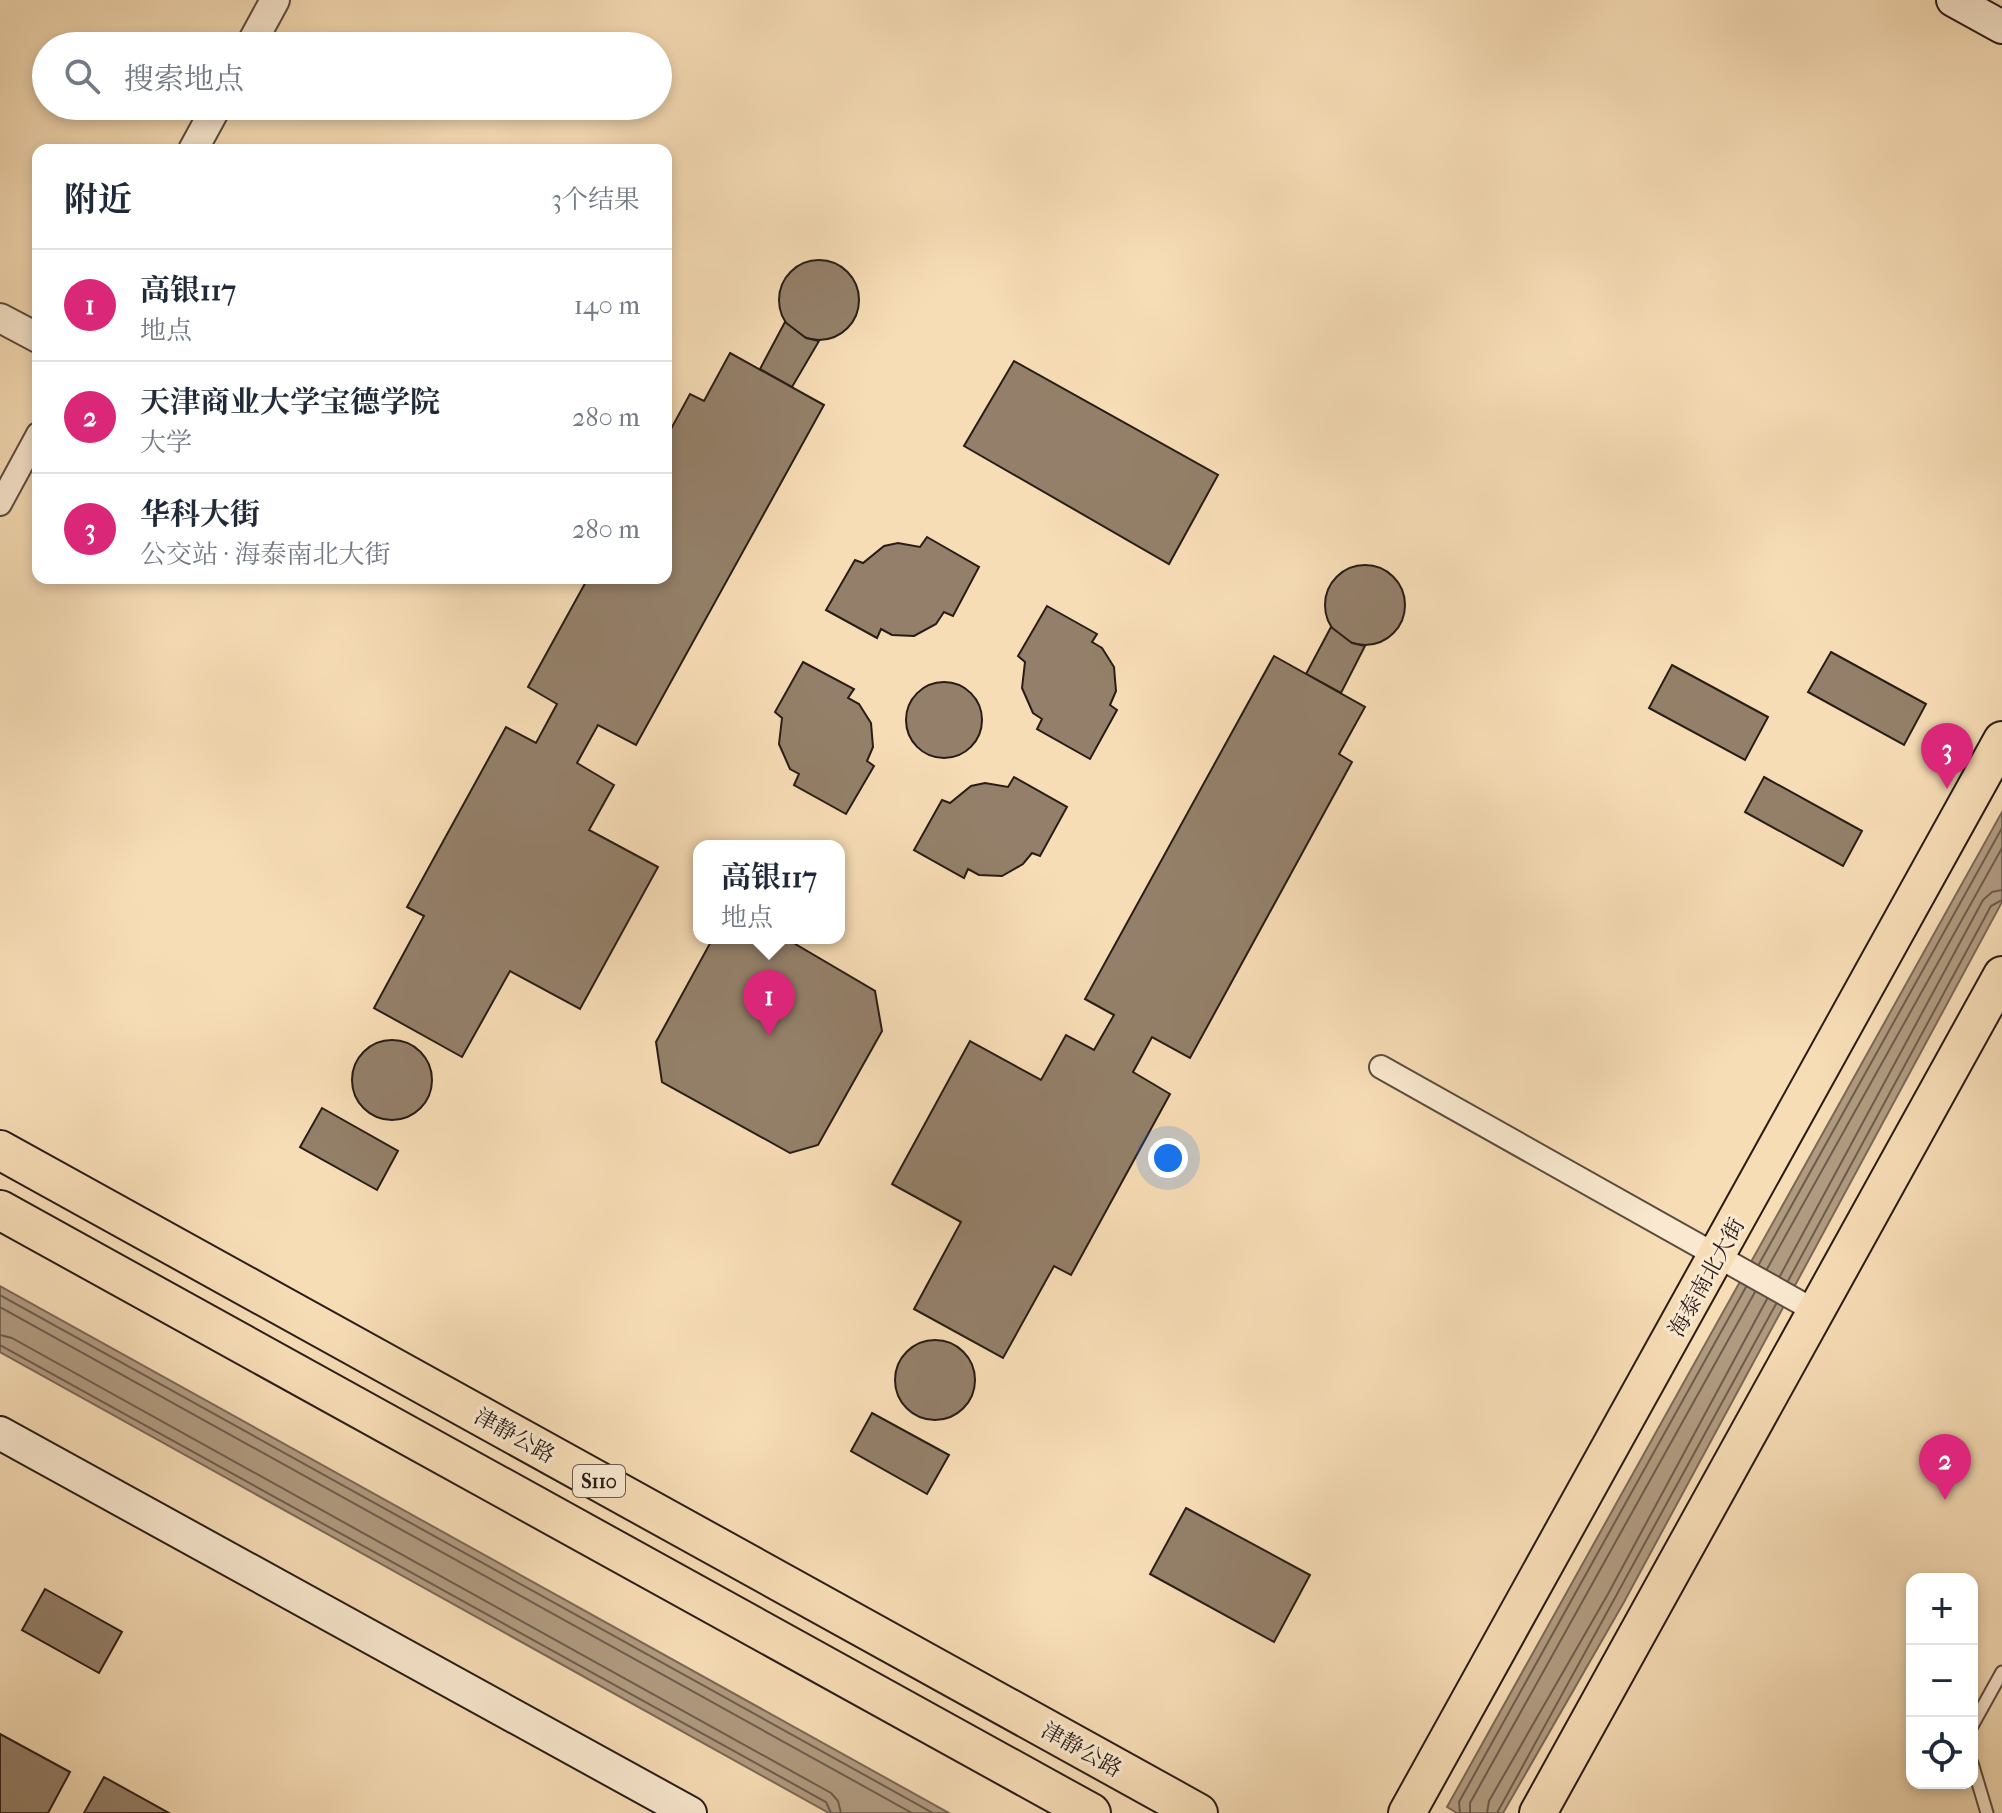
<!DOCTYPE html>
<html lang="zh">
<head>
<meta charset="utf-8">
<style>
  :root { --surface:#fff; --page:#f2f2f3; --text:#1f2937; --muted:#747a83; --line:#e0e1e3; --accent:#db2777 }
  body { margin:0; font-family:"IM FELL French Canon","Noto Serif SC",serif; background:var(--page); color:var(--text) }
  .controls { position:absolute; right:24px; bottom:24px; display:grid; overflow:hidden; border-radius:16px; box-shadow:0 4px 12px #0003 }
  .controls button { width:72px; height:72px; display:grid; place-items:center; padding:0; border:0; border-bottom:2px solid var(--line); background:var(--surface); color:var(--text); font:40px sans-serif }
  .you { position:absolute; left:1168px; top:1158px; width:28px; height:28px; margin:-20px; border:6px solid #fff; border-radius:50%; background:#1a73e8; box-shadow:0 0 0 12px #1a73e833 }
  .badge { display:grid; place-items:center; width:52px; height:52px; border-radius:50%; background:var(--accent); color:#fff; font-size:26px; font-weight:700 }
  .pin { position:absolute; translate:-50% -66px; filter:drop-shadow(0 2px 4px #0008) }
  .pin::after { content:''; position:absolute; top:42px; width:28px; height:24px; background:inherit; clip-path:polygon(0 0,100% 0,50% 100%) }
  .popup { position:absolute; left:693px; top:840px; width:152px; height:104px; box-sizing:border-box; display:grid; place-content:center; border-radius:16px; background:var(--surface); filter:drop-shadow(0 2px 6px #0005); font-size:26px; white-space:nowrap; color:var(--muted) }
  .popup b { font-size:30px; color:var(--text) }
  .popup::after { content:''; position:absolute; left:50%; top:100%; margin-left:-16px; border:16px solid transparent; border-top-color:var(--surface) }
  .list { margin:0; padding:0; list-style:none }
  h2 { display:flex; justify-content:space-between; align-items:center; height:104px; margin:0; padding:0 32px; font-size:34px }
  h2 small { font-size:26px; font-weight:400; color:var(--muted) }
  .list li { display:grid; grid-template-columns:52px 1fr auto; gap:24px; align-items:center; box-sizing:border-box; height:112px; padding:0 32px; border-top:2px solid var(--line) }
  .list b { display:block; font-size:30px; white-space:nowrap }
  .list p { margin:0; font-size:26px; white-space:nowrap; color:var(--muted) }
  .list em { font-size:26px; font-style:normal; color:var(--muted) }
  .icon { flex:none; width:44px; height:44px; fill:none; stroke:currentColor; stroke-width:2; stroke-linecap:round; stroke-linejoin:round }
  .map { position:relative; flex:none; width:2002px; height:1813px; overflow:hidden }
  .search { position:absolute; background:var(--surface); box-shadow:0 4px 12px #0003; left:32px; top:32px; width:640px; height:88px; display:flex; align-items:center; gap:20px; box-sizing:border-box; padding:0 28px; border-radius:44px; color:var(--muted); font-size:30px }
  .panel { position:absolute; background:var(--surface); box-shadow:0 4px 12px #0003; left:32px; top:144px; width:640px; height:440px; border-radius:16px }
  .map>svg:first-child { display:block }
  .water { fill:#b19b80; stroke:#7b6856; stroke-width:2 }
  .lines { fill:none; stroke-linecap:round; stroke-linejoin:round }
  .shore { stroke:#6d5c4c; stroke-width:2 }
  .building { fill:#94806a; stroke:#291c17; stroke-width:2 }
  .service-casing { stroke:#5c4c3f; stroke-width:15 }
  .minor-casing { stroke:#5c4c3f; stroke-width:26 }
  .tertiary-casing { stroke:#5c4c3f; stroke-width:32 }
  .secondary-casing { stroke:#291c17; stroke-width:36 }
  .primary-casing { stroke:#291c17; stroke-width:40 }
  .trunk-casing { stroke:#291c17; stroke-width:42 }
  .service { stroke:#fae9d0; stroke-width:11 }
  .minor { stroke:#fae9d0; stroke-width:22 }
  .tertiary { stroke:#fae9d0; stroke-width:28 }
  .secondary { stroke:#fae9d0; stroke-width:32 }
  .primary { stroke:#f7ddb6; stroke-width:36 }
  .trunk { stroke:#f7ddb6; stroke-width:38 }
  .labels { text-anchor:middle; stroke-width:6; stroke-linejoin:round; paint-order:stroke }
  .shield { fill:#fae9d0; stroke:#685a4e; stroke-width:2 }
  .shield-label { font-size:20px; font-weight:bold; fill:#291c17 }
  .street-label { font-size:22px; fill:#291c17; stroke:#fae9d0 }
</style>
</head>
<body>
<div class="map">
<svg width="2002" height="1813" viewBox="0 0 2002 1813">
  <rect width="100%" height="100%" fill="#f7ddb6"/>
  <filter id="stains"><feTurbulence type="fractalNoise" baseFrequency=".0025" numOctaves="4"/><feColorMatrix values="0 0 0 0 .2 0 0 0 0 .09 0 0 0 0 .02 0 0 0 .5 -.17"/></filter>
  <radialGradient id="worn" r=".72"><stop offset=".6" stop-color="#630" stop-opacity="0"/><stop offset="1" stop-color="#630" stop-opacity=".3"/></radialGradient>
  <!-- water -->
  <g class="water">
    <polygon points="2002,812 2002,902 1624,1602 1503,1813 1457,1813 1447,1807"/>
    <polygon points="0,1286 949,1813 829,1813 0,1352"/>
  </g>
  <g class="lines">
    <!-- shore -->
    <g class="shore">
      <polyline points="1759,1264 2002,828"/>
      <polyline points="1767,1269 2002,848"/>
      <polyline points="1780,1276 1983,900 1992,892 2002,890"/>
      <polyline points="1788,1281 1991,906 2002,900"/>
      <polyline points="0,1295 933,1813"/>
      <polyline points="0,1307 912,1813"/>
      <polyline points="0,1335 12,1338 831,1793 838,1801 841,1813"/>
      <polyline points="0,1345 826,1802 831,1813"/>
      <polyline points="1460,1813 1459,1802 1746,1287"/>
      <polyline points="1470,1813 1470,1803 1755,1292"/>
      <polyline points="1487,1813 1489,1801 1608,1594 1767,1299"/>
      <polyline points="1497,1813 1776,1304"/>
    </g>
  </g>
  <!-- building -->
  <g class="building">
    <circle cx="819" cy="300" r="40"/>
    <polygon points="785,322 806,338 819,341 792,387 760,369"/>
    <polygon points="730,353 824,405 636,745 598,725 577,763 614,785 589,830 658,867 580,1009 510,971 462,1057 374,1008 424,916 407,907 506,727 536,743 557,704 528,687 588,578 666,578 666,438 690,394 704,401"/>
    <polygon points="1014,361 1218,475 1169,564 964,446"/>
    <polygon points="927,537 979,567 953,616 944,612 936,624 914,636 892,635 881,629 877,638 826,610 855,560 863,563 884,546 898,543 920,547"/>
    <circle cx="1365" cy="605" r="40"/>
    <polygon points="1047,606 1097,634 1092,642 1102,648 1114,667 1116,691 1110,705 1117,710 1090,759 1037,729 1042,719 1033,713 1022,688 1025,662 1018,656"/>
    <polygon points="1331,627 1352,643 1365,646 1341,693 1306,674"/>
    <polygon points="1831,652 1926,704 1904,745 1808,692"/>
    <polygon points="1274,656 1365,707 1339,754 1352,762 1190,1058 1152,1037 1133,1072 1170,1094 1071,1275 1054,1266 1003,1358 914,1309 961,1222 892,1184 970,1041 1041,1080 1066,1035 1094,1050 1114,1015 1085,999"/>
    <polygon points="803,662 854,689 848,698 859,704 871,723 873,747 867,761 874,766 846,814 794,785 799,774 790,769 779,744 782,718 775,712"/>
    <polygon points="1672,665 1768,717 1745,760 1649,708"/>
    <circle cx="944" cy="720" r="38"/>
    <polygon points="1014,777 1067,807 1040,856 1032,853 1023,864 1002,876 979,875 968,869 964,878 914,850 942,800 950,803 971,786 985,783 1008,787"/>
    <polygon points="1764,777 1862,831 1843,866 1745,812"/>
    <polygon points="713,938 785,938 875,991 882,1031 818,1145 790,1153 662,1082 656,1042"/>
    <circle cx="392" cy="1080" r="40"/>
    <polygon points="322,1108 398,1151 377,1190 300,1147"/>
    <circle cx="935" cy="1380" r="40"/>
    <polygon points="872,1413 949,1455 927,1494 851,1451"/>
    <polygon points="1186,1508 1310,1575 1274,1642 1150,1574"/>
    <polygon points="45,1589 122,1632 99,1673 22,1630"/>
    <polygon points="0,1734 70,1772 48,1813 0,1813"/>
    <polygon points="104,1777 169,1813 84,1813"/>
  </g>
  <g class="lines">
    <!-- service casing -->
    <g class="service-casing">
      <g id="service">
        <polyline points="1972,1726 2002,1672"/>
        <polyline points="1972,1763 1987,1813"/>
      </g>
    </g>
    <!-- minor casing -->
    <g class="minor-casing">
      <g id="minor">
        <polyline points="0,504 38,434"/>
        <polyline points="1381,1067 1817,1312"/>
      </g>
    </g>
    <!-- tertiary casing -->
    <g class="tertiary-casing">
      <g id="tertiary">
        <polyline points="250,46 275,0"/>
        <polyline points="193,150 217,106"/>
        <polyline points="0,318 38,338"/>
      </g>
    </g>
    <!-- secondary casing -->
    <g class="secondary-casing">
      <g id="secondary">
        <polyline points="1953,0 2002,27"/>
        <polyline points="0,1433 690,1813"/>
      </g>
    </g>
    <!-- primary casing -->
    <g class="primary-casing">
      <g id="primary">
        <polyline points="1407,1813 2002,740"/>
        <polyline points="1538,1813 2002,975"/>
      </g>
    </g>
    <!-- trunk casing -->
    <g class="trunk-casing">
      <g id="trunk">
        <polyline points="0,1150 1198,1813"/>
        <polyline points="0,1210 1091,1813"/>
      </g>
    </g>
    <!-- service -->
    <use href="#service" class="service"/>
    <!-- minor -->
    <use href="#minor" class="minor"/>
    <!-- tertiary -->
    <use href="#tertiary" class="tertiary"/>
    <!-- secondary -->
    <use href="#secondary" class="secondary"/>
    <!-- primary -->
    <use href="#primary" class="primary"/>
    <!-- trunk -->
    <use href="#trunk" class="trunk"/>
  </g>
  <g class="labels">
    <!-- shield labels -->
    <rect class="shield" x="573" y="1465" width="52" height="32" rx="6"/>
    <g class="shield-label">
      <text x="599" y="1488">S110</text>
    </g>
    <!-- street labels -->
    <g class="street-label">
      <text transform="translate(1706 1277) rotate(-61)" y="8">海泰南北大街</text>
      <text transform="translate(515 1435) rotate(29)" y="8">津静公路</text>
      <text transform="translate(1082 1749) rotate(29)" y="8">津静公路</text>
    </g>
  </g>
  <rect width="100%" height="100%" filter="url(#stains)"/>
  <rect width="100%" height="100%" fill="url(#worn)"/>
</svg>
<div class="controls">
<button>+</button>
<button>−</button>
<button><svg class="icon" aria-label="locate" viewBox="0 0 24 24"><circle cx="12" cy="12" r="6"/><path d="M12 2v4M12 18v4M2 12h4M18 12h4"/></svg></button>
</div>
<div class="you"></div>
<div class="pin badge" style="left:769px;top:1036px">1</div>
<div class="popup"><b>高银117</b>地点</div>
<div class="pin badge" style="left:1945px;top:1500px">2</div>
<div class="pin badge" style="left:1947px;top:789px">3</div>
<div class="search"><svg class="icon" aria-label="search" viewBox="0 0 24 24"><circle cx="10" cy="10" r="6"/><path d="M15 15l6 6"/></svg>搜索地点</div>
<section class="panel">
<h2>附近<small>3个结果</small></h2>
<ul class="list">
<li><span class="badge">1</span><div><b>高银117</b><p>地点</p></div><em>140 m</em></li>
<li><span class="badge">2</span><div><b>天津商业大学宝德学院</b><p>大学</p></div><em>280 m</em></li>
<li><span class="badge">3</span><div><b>华科大街</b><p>公交站 · 海泰南北大街</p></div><em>280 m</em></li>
</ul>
</section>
</div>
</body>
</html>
